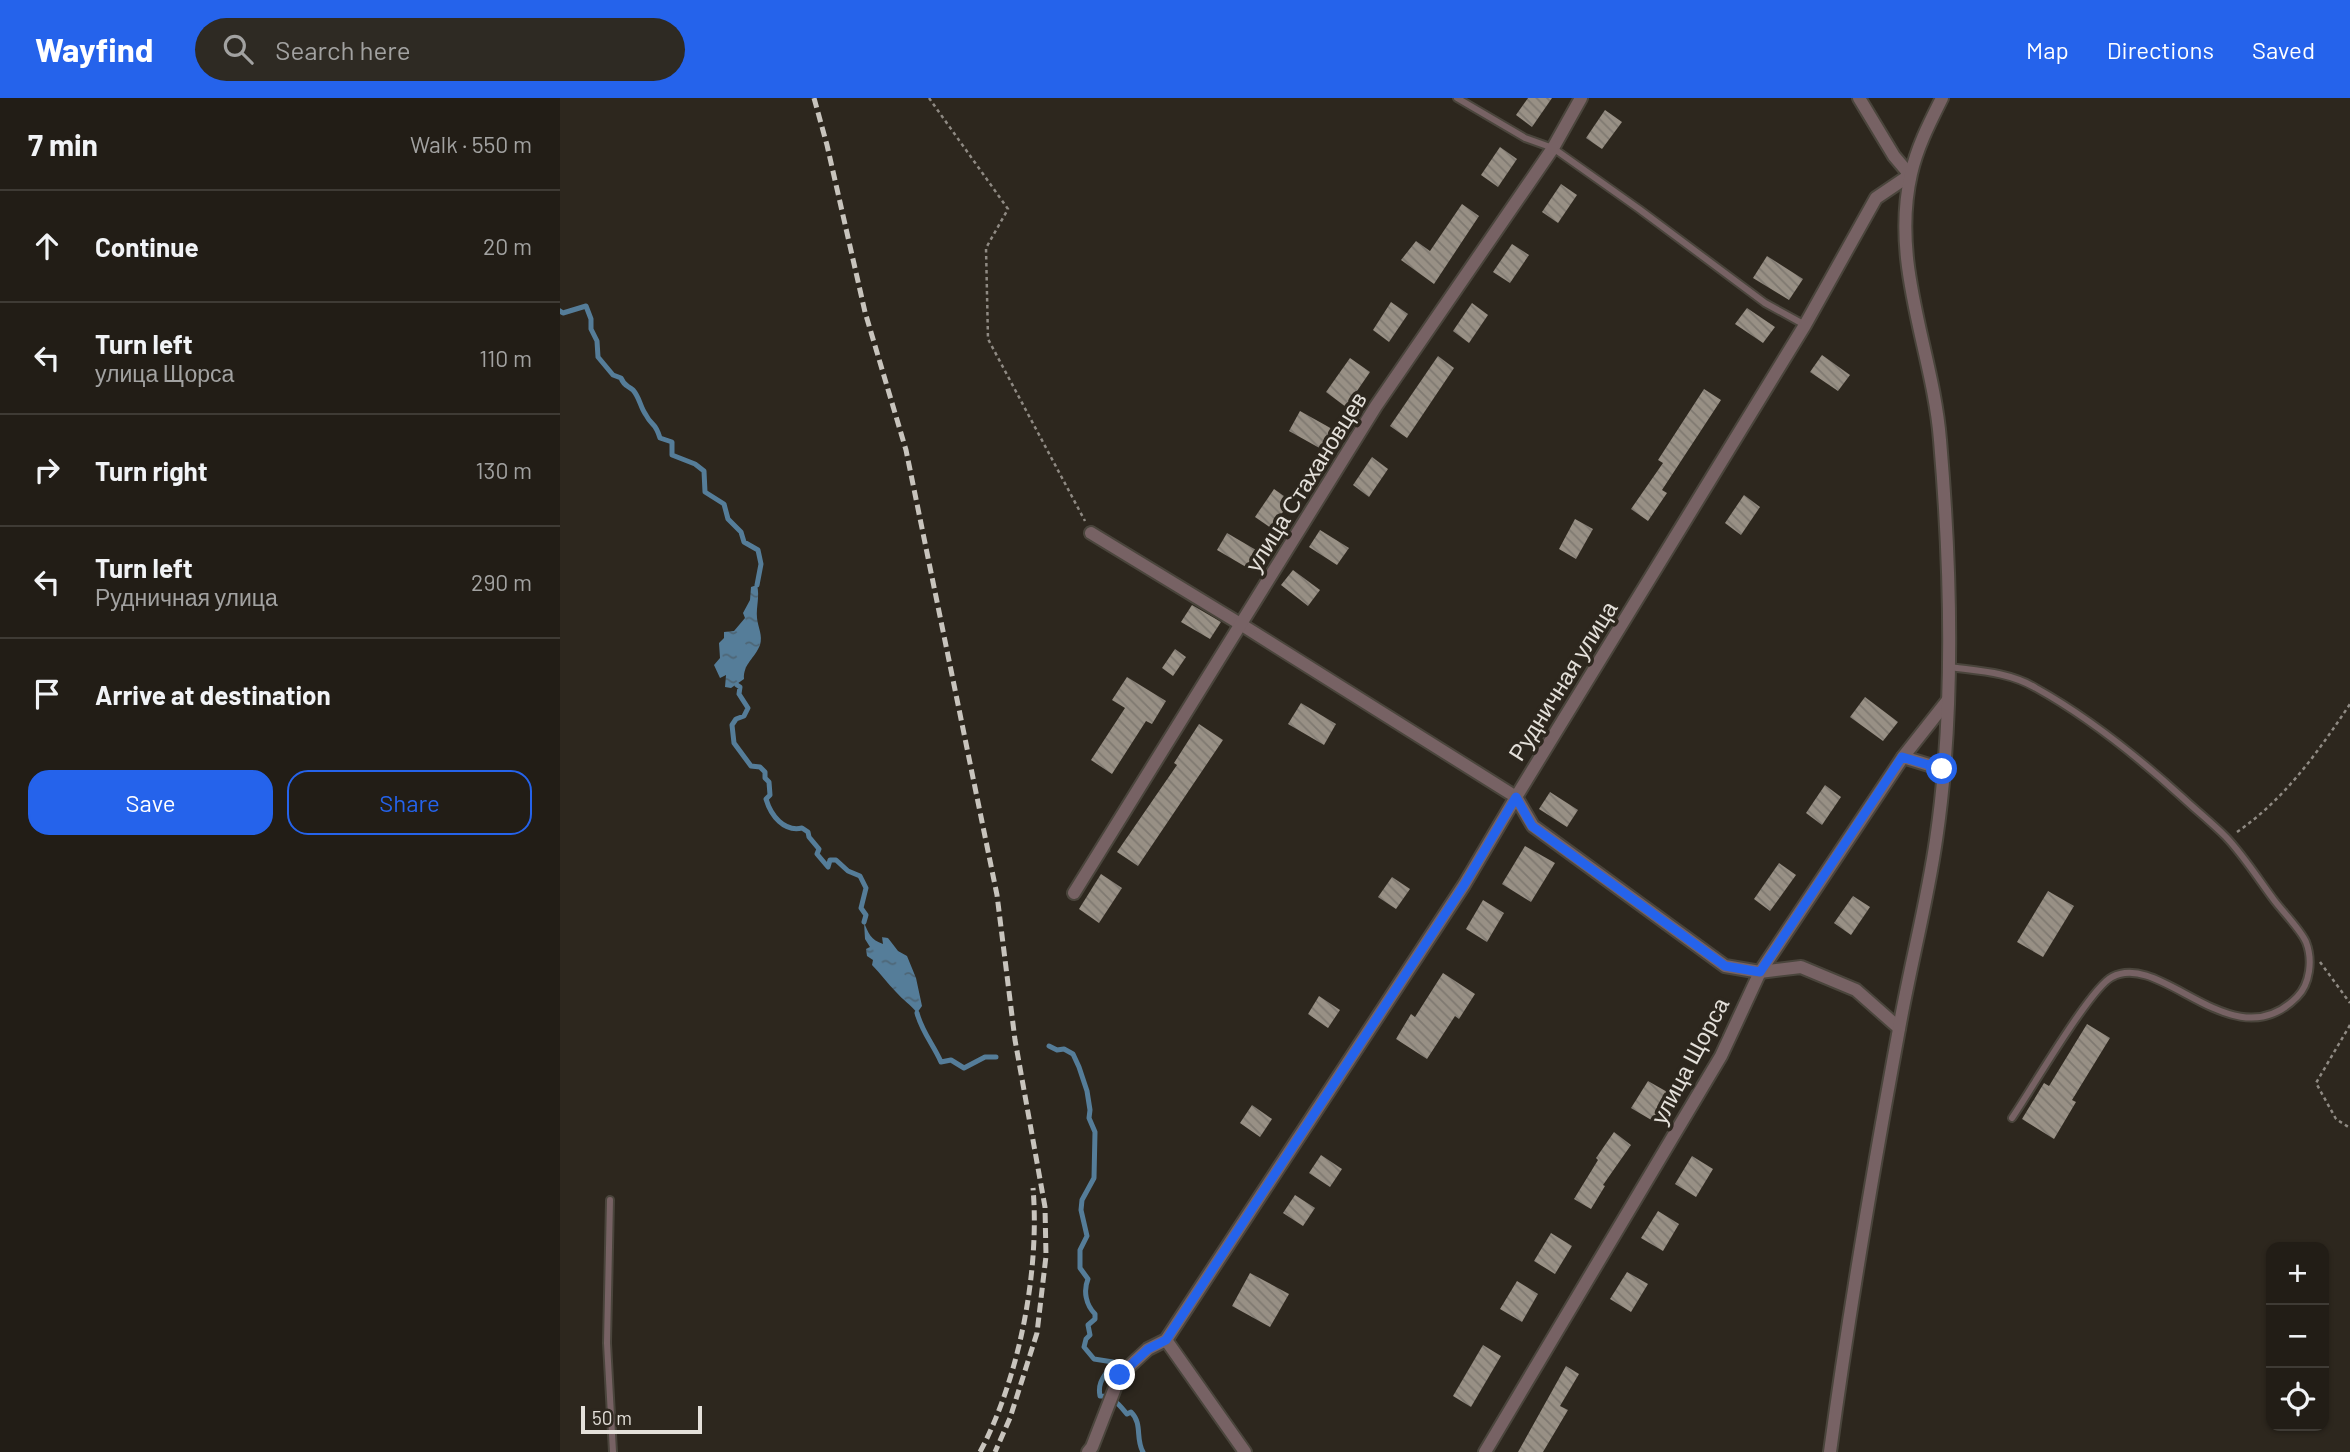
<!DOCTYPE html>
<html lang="en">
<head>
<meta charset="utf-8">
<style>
  :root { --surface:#221d16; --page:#2e2a23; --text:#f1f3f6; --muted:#a2a2a1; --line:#3f3b35; --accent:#2563eb }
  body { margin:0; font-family:Barlow,sans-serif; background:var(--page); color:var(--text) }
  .controls { position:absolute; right:21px; bottom:21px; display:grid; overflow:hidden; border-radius:14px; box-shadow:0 2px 5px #0004 }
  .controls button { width:63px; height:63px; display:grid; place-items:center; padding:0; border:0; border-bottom:2px solid var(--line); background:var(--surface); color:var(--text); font:35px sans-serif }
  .scale { position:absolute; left:21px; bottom:18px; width:121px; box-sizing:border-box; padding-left:7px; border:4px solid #e4e0da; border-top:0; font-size:19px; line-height:24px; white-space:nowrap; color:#e4e0da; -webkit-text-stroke:5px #2d271e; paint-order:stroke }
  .stop { position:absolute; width:21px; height:21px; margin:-16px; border:5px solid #2563eb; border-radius:50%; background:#fff }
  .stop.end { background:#2563eb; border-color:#fff; box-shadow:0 2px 7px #0008 }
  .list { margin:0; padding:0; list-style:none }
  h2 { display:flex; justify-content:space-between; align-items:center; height:91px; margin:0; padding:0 28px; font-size:30px }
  h2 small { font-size:23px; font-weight:400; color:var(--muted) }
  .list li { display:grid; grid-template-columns:46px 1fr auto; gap:21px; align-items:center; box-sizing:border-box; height:112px; padding:0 28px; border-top:2px solid var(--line) }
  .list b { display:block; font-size:26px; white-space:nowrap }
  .list p { margin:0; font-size:23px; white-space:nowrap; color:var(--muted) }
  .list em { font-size:23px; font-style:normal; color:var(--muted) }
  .actions { display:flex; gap:14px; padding:21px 28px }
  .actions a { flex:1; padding:16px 0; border:2px solid var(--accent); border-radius:21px; text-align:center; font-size:24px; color:var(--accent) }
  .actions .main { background:var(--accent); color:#fff }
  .icon { flex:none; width:38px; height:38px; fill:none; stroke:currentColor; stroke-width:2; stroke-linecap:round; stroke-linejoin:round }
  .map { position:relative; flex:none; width:1790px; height:1354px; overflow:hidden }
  header { display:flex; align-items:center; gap:42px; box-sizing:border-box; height:98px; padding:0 35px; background:var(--accent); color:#fff }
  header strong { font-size:33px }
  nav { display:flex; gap:38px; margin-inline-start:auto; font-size:24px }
  .search { width:490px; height:63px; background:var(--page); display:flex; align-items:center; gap:18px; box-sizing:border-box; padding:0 24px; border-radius:38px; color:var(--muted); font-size:26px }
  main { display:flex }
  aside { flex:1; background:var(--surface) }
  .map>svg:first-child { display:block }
  .water { fill:url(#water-ripples) }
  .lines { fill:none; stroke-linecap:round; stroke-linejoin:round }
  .stream { stroke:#557d99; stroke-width:5 }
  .building { fill:url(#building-back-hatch) }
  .lane-casing { stroke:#4a453c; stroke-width:10 }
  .street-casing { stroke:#4a453c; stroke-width:16 }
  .path { stroke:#8f8a83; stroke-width:2.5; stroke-dasharray:3.5 3.5; stroke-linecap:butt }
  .lane { stroke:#776264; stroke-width:6 }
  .street { stroke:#776264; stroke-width:12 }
  .rail { stroke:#c8c4bd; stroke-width:5; stroke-dasharray:10 5; stroke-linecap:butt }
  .route { stroke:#2563eb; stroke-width:9 }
  .labels { text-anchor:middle; stroke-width:7; stroke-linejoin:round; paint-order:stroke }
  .street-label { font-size:23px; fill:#e4e0da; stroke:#2d271e }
</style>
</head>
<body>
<header>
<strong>Wayfind</strong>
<div class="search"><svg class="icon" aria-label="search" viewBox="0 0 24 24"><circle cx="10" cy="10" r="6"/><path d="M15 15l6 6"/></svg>Search here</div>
<nav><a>Map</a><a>Directions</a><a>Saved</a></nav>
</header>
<main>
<aside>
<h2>7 min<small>Walk · 550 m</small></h2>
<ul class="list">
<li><svg class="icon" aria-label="ahead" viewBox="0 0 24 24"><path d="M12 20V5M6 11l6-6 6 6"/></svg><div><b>Continue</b></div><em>20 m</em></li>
<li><svg class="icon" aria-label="left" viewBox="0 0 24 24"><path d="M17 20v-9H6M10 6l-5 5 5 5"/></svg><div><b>Turn left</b><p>улица Щорса</p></div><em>110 m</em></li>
<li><svg class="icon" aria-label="right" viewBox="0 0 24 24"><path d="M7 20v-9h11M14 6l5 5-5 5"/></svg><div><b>Turn right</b></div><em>130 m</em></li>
<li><svg class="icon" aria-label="left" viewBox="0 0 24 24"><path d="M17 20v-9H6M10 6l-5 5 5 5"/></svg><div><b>Turn left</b><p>Рудничная улица</p></div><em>290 m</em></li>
<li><svg class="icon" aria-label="arrive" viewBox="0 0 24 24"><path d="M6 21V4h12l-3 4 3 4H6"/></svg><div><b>Arrive at destination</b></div></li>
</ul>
<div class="actions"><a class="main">Save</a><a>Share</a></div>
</aside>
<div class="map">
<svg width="1790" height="1354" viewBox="0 0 1790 1354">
  <defs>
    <pattern id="water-ripples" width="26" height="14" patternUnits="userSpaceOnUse" patternTransform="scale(1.75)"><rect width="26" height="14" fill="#557d99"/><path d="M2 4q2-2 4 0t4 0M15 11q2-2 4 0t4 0" fill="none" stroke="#4e6676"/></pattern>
    <pattern id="building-back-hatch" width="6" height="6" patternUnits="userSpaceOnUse" patternTransform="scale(1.75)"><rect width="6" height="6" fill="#989085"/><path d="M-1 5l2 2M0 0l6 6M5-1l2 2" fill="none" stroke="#7f7971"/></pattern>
  </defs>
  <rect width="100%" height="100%" fill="#2d271e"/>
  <!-- water -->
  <g class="water">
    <path d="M 197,487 C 200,499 196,508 197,520 C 198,530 203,537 200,547 C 195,560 183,566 184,581 L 171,590 L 165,589 L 166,577 L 160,580 L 154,567 L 160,560 L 159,545 L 164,540 L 164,534 L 174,533 L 185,520 L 183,515 L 190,502 L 191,489 Z"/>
    <path d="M 304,824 C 308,835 311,842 323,846 L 322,839 L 328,840 L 338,853 L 347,858 L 356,880 L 362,908 L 357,915 C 350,906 343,902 336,894 C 327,885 321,876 312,867 L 313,862 L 307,858 L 306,851 L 310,849 L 305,841 Z"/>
  </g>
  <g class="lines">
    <!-- stream -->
    <g class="stream">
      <path d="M 0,213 L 3,215 L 26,208 L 31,221 L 31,231 L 37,243 L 38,259 L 53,277 L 61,280 C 64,288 67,287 73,292 C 80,300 80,309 86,317 C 92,329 95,323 100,340 L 112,344 L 112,357 L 135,366 L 144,373 L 145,394 L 164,406 L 168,421 L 181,434 L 184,444 L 198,452 L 201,466 L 197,487"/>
      <path d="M 177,587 L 180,589 L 179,596 L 188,610 L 184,618 L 176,621 L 172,627 L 174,645 L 191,668 L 200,669 L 205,674 L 205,680 L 209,684 L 210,697 L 206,701 C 211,718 224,734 242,730 L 248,734 L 249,739 L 259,751 L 257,756 L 268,769 L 270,762 L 276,762 L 288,773 L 300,778 L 306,790 L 301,810 L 306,817 L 304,824"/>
      <path d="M 357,915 C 362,934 373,946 381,964 L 391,962 L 404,970 L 425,959 L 436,959"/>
      <path d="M 489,948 L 497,952 L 504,951 L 513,956 L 519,969 L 527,993 L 530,1012 L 529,1020 L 535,1034 L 534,1080 L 522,1102 L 521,1112 L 527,1138 L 520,1152 L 520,1170 L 528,1181 C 523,1193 526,1207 535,1216 L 535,1221 L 528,1227 L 530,1237 L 526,1241 L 524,1249 L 534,1261 L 553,1264 C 546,1277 537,1283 540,1298 C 552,1297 560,1308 567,1316 L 571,1314 C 583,1326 575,1340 583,1354"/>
    </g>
  </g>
  <!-- building -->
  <g class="building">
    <polygon points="968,0 992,0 972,29 956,17"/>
    <polygon points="1045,12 1062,24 1042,51 1026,40"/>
    <polygon points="940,49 957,61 938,89 921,77"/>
    <polygon points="1001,86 1017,97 998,125 982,114"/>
    <polygon points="902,106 919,118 874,186 841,162 856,143 870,153"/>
    <polygon points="952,146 969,157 950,185 933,174"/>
    <polygon points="1207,158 1243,181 1229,202 1193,180"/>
    <polygon points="831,204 848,216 829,244 813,232"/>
    <polygon points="912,205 928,217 909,245 893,233"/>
    <polygon points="1187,210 1215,229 1203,245 1175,226"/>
    <polygon points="1262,257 1290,277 1278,293 1250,274"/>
    <polygon points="878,258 894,270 847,340 830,328"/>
    <polygon points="790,260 810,274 786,309 766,294"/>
    <polygon points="1144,291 1161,302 1102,392 1107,395 1088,423 1071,411 1103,365 1098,362"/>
    <polygon points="740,313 774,332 763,352 729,333"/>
    <polygon points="812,359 828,371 809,399 793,387"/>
    <polygon points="714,391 731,403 711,430 695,419"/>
    <polygon points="1184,397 1200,409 1181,437 1165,425"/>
    <polygon points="1015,421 1033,431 1016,461 999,451"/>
    <polygon points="760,432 789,450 777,467 749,449"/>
    <polygon points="667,435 696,452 686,469 657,452"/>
    <polygon points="733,472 760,492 748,508 721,487"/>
    <polygon points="632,507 661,524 650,541 621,524"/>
    <polygon points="615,551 626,559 613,578 602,570"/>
    <polygon points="567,579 606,603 592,626 586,623 552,676 531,662 565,610 552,602"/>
    <polygon points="1305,599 1338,624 1323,643 1290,619"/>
    <polygon points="741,605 776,626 764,647 728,626"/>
    <polygon points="639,626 663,642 578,768 557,754 617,667 614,665"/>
    <polygon points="1265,687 1281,699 1262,727 1246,715"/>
    <polygon points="990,694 1018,712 1007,729 979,711"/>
    <polygon points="965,748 995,765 971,804 942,786"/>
    <polygon points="1219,765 1236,777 1210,813 1194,801"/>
    <polygon points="541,776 562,790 539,825 519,811"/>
    <polygon points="832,779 850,791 836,811 818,799"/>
    <polygon points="1488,793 1514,808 1483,859 1457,844"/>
    <polygon points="1293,798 1310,809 1291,837 1274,825"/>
    <polygon points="923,802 944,815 927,844 906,831"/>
    <polygon points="883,875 915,896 899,921 895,918 867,961 836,941 851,916 855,919"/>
    <polygon points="759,898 780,912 768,930 748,916"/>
    <polygon points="1527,926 1550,940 1512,1002 1516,1004 1494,1041 1462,1021 1484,985 1489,988"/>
    <polygon points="1088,983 1109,995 1093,1023 1071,1010"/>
    <polygon points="692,1007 712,1021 700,1039 680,1025"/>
    <polygon points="1054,1034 1071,1047 1043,1087 1045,1088 1031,1111 1014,1101 1038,1062 1036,1060"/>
    <polygon points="761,1057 782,1071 770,1089 749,1075"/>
    <polygon points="1132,1058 1153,1071 1136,1099 1115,1086"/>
    <polygon points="735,1097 755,1110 743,1128 723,1115"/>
    <polygon points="1098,1113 1119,1126 1103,1153 1081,1140"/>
    <polygon points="991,1135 1012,1148 995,1176 974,1163"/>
    <polygon points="1067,1174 1088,1186 1071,1214 1050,1201"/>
    <polygon points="690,1175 729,1196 710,1229 672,1208"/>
    <polygon points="957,1183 978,1196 962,1224 940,1211"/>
    <polygon points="923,1247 941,1258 911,1309 893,1298"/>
    <polygon points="1006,1268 1019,1276 1000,1308 1008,1312 983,1354 958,1354"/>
  </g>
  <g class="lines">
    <!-- lane casing -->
    <g class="lane-casing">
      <g id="lane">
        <polyline points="897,0 965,40 993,50 1079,111 1205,205 1245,227"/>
        <path d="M 1389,569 C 1419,573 1449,574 1476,590 C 1530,620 1578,659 1623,700 C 1637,713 1653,726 1666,739 C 1684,758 1699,782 1714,802 C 1723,814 1741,832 1746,844 C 1753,862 1750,886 1737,899 C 1673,964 1602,852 1552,879 C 1530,890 1470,994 1452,1020"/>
        <polyline points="50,1102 47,1245 53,1354"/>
      </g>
    </g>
    <!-- street casing -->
    <g class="street-casing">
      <g id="street">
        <polyline points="531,435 682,527 956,699 973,728 1165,868 1200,874 1241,869 1296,892 1339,930"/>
        <polyline points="1343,659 1382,671"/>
        <polyline points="514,795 816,308 993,50 1021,0"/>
        <polyline points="606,1242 685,1354"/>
        <polyline points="528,1354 532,1349 560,1277 588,1251 606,1242 904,787 956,699 1245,227 1316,100 1350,77 1334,58 1299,0"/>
        <polyline points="925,1354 1161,958 1200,874 1343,659 1388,602"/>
        <path d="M 1270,1354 C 1289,1213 1313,1072 1339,931 C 1350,868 1367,805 1376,742 C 1395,614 1391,471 1380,342 C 1373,253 1330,167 1351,76 C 1357,49 1370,24 1382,0"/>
      </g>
    </g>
    <!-- path -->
    <g class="path">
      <polyline points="369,0 448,111 426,150 428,241 525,423"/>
      <path d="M 1677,734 C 1725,701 1758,654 1790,606"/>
      <polyline points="1760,864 1790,905"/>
      <polyline points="1790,927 1756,985 1776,1021 1790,1030"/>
    </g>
    <!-- lane -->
    <use href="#lane" class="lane"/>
    <!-- street -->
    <use href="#street" class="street"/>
    <!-- rail -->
    <g class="rail">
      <polyline points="254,0 267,47 305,214 346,352 437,797 455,942 485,1109 486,1158 477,1235 450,1320 435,1354"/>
      <path d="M 420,1354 C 459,1281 480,1173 473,1090"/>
    </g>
  </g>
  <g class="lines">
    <!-- route -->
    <polyline class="route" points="560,1277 588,1251 606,1242 904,787 956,699 972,728 1165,868 1200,874 1342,659 1382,671"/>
  </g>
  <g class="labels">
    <!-- street labels -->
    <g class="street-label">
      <text transform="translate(746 384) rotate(-58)" y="8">улица Стахановцев</text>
      <text transform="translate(1003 583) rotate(-58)" y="8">Рудничная улица</text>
      <text transform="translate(1130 963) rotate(-62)" y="8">улица Щорса</text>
    </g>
  </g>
</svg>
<div class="controls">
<button>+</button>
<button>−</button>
<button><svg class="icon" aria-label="locate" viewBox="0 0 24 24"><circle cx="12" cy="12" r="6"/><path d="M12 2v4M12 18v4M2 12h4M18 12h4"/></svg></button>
</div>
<div class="scale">50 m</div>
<div class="stop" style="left:1382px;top:671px"></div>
<div class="stop end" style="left:560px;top:1277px"></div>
</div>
</main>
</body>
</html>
